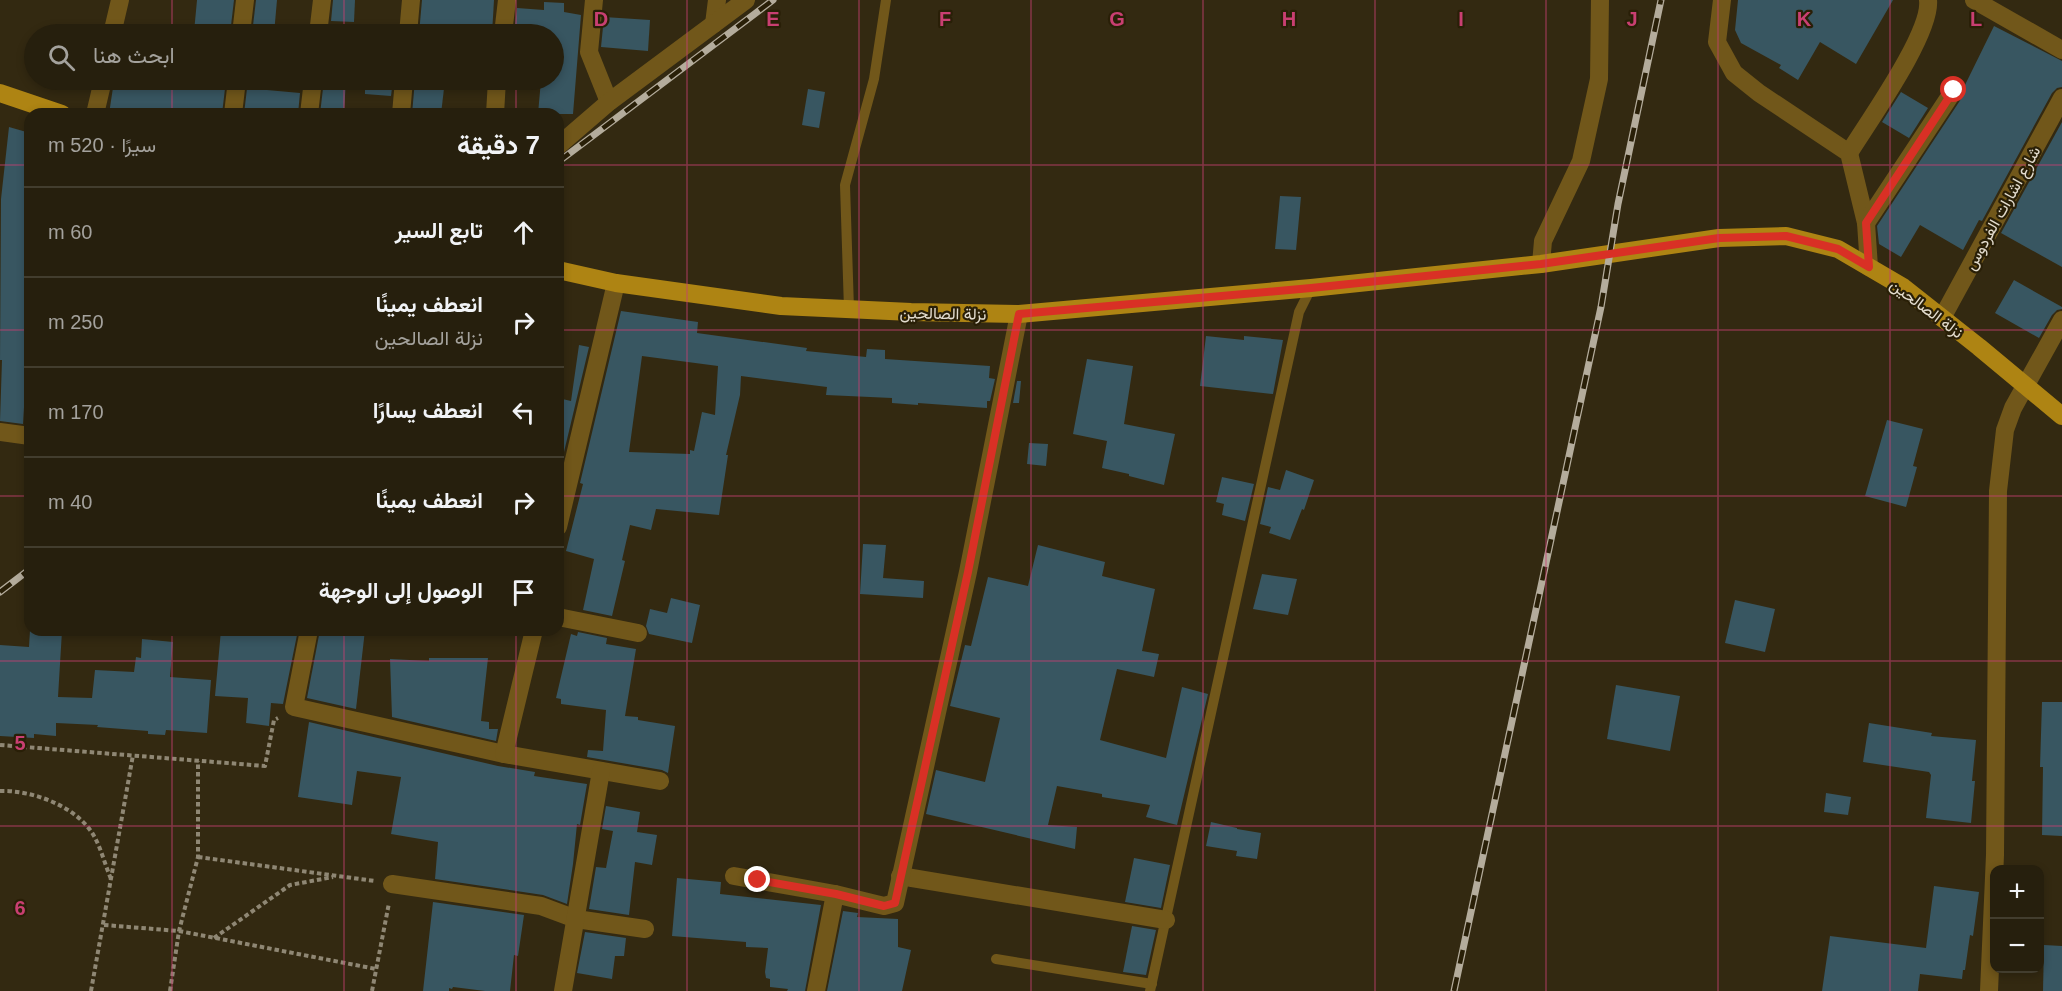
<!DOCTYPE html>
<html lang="ar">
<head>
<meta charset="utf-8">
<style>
  :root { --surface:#261f0d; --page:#322c1b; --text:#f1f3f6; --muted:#a4a29d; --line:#423d2e }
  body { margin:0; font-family:Helvetica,Vazirmatn,sans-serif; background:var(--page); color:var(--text); direction:rtl }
  .controls { position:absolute; right:18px; bottom:18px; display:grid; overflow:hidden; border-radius:12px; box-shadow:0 3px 9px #0003 }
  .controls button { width:54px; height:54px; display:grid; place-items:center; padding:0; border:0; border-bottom:2px solid var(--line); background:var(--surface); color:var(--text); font:30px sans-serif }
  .stop { position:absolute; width:18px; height:18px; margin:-14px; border:4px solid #d93025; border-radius:50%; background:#fff }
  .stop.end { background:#d93025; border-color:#fff; box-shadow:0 2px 6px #0008 }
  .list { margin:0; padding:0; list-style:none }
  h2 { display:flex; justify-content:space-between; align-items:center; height:78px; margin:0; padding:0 24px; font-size:26px }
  h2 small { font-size:20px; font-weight:400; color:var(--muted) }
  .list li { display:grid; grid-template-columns:39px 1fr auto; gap:18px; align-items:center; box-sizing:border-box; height:90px; padding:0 24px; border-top:2px solid var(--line) }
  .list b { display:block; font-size:22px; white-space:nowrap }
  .list p { margin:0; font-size:20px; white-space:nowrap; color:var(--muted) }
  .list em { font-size:20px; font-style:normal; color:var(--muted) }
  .icon { flex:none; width:33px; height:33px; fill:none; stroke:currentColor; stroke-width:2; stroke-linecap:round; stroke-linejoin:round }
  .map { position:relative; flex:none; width:2062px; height:991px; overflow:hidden; direction:ltr }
  .search { position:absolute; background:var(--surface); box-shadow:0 3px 9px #0003; left:24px; top:24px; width:540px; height:66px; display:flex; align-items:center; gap:15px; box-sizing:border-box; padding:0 21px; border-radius:33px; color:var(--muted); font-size:22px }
  .panel { position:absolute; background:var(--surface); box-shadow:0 3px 9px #0003; left:24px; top:108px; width:540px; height:528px; border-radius:18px; direction:rtl }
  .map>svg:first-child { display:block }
  .building { fill:#385661; fill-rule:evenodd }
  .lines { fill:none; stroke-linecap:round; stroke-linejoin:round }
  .path { stroke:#8f8774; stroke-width:4; stroke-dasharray:4.5 3; stroke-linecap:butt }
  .lane { stroke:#71571a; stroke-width:10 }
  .street { stroke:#71571a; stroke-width:18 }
  .primary { stroke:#ae8413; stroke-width:18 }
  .rail-casing { stroke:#b4ac9c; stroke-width:7 }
  .rail { stroke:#291f07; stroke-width:4.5; stroke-dasharray:14; stroke-linecap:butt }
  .route { stroke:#d93025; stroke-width:8 }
  .grid { fill:none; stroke:#c93f72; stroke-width:1.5; stroke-opacity:0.55 }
  .labels { text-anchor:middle; stroke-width:4.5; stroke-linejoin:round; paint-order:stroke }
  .street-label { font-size:16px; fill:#e3dcce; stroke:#291f07 }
  .grid-label { font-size:20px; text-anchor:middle; font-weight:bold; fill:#c93f72; stroke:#291f07; stroke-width:4.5; stroke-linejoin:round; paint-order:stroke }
</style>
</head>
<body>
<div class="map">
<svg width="2062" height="991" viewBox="0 0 2062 991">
  <rect width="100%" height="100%" fill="#332911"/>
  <!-- building -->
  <g class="building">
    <polygon points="197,0 234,0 230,34 194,32"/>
    <polygon points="256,0 277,0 274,34 252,34"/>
    <polygon points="333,0 355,0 354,22 331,21"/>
    <polygon points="422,0 494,0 492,34 419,34"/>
    <polygon points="1738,0 1893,0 1856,64 1820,42 1798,80 1779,68 1781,65 1741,43 1735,30"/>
    <polygon points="544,2 564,3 564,12 581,15 573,114 538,114 541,80 554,80 554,34 514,34 517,8 544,10"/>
    <polygon points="604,17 650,20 648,51 601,47"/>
    <polygon points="1994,26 2062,61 2062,87 2057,88 2052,93 1982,221 1979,220 1963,250 1920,225 1901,257 1879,244 1877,226 1963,96 1964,87"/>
    <polygon points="129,80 226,80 222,114 109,114 114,81 128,85"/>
    <polygon points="248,80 268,80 267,90 300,93 298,114 244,114"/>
    <polygon points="324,80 346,80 344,112 340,112 340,114 320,114"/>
    <polygon points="365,80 393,80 391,96 365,94"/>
    <polygon points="415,80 445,80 441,114 412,114"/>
    <polygon points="808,89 825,92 819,128 802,125"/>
    <polygon points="1901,92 1928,108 1909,138 1882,122"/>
    <polygon points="2062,122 2062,267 2001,233"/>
    <polygon points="9,127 30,133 30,279 27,323 29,323 23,424 0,421 2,360 0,360 1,199"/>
    <polygon points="1280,196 1301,197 1296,250 1275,249"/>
    <polygon points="2014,280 2062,307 2062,309 2057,310 2052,315 2039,338 1995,313"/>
    <path d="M 621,311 L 698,322 L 697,333 L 807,348 L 806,351 L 866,357 L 867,349 L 885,350 L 885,359 L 990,366 L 989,378 L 995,379 L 990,401 L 987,401 L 987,408 L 918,403 L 918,405 L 892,403 L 892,398 L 826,395 L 827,387 L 741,376 L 740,395 L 726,455 L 728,455 L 719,515 L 656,509 L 651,530 L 630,525 L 622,560 L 625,561 L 612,616 L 583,610 L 594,559 L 566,551 L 583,484 L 580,483 ZM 642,356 L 718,366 L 715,415 L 702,412 L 694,451 L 690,450 L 690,454 L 629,452 Z"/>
    <polygon points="1206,336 1244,340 1244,336 1283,340 1273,394 1200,386"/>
    <polygon points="579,345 589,347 559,473 558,398 571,401"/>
    <polygon points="1087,359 1133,366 1124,424 1175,434 1164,485 1129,476 1129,474 1102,468 1107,441 1073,434"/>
    <polygon points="1017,381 1021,381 1019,403 1013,403"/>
    <polygon points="1887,420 1923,429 1913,466 1917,467 1906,507 1865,496"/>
    <polygon points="1029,443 1048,444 1046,466 1027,464"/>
    <polygon points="1286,470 1314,480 1304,510 1302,509 1290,540 1269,533 1271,527 1260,524 1268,487 1280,490"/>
    <polygon points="1222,477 1254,484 1245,521 1222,515 1224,504 1216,502"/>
    <polygon points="863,544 886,545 883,578 924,581 923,598 860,594"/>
    <polygon points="1038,545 1105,562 1102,576 1155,589 1142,651 1159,654 1154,677 1117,669 1100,740 1166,758 1182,687 1208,694 1177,825 1146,817 1150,805 1102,797 1102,794 1057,786 1048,825 1077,827 1075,849 926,814 936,770 985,782 1000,718 950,706 965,645 971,646 988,577 1028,586"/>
    <polygon points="1262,574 1297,579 1288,615 1253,609"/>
    <polygon points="671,598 700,605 692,643 649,634 646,626 650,609 667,613"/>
    <polygon points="1735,600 1775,609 1765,652 1725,643"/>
    <polygon points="30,630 62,631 58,697 92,698 95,670 134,672 136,657 141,658 142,639 173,642 170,677 211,680 207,733 166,730 165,735 148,734 148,731 97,727 98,725 56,723 56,736 34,734 34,738 0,736 0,645 29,647"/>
    <polygon points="221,630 298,630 283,704 271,703 269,726 246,723 248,698 215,696"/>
    <polygon points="320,630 365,630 356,709 307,698"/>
    <polygon points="578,632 607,638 606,644 636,649 625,716 638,717 638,720 675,726 668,773 662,770 587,757 588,750 603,751 606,710 561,704 561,699 556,698 571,634 577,636"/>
    <polygon points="429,658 488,658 481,721 489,722 489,729 498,729 496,741 392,717 390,659 429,661"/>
    <polygon points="1616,685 1680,696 1670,751 1607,739"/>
    <polygon points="2042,702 2062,702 2062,836 2042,835 2043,767 2040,767"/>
    <polygon points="309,722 498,766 535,772 534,776 587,784 580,825 577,824 573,864 567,904 543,895 435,879 438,842 391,834 401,777 357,771 352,805 298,797"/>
    <polygon points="1869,723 1932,733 1931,736 1976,740 1972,781 1975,781 1971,823 1926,818 1931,775 1929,772 1863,762"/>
    <polygon points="1826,793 1851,797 1848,815 1824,812"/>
    <polygon points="606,806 640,812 637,832 657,835 652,865 635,862 629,915 589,909 596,867 606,868 613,831 602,829"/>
    <polygon points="1211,822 1237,828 1237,829 1261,833 1257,859 1236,856 1237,851 1206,846"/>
    <polygon points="1134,858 1170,865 1161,908 1125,902"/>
    <polygon points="677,878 721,882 720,894 821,905 805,991 787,991 788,989 770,987 770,979 766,978 765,972 768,948 746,947 746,942 672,936"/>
    <polygon points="1934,886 1979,892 1973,936 1970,935 1965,970 1963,970 1962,979 1920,974 1918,991 1822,991 1830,936 1926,948"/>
    <polygon points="433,902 524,915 518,956 514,955 510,991 485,991 453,987 452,989 449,988 449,991 423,991"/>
    <polygon points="843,911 858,913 857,917 898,919 898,947 911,950 902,991 827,991"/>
    <polygon points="1132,926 1156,930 1146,975 1123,972"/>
    <polygon points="585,932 626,938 624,956 615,956 612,979 577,973"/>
    <polygon points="2044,945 2062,946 2062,991 2043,991"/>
  </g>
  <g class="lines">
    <!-- path -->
    <g class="path">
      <polyline points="0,745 265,766 274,720 278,718"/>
      <path d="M 0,791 C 32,790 77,806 94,836 C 101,848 105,865 111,879"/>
      <polyline points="198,857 375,881"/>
      <polyline points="104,925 179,931 376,969"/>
      <polyline points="214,938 290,885 333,877"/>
      <polyline points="91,991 133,755"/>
      <polyline points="170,991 179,931 198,857 198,761"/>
      <polyline points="372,991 389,903"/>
    </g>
    <!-- lane -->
    <g class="lane">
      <polyline points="849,309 845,185 874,79 886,0"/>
      <polyline points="996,959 1152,984"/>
      <polyline points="1150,991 1299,312 1311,288"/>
    </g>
    <!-- street -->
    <g class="street">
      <polyline points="594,0 589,52 609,102"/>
      <polyline points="1722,0 1717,42 1734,73 1759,93 1849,153 1866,223 1869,267"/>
      <polyline points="1974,0 2062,50"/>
      <polyline points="714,24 717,0"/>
      <polyline points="112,34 120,0"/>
      <polyline points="241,34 245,0"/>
      <polyline points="318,34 322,0"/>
      <polyline points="408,34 411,0"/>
      <polyline points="503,34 507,0"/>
      <polyline points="95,114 103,80"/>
      <polyline points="233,114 237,80"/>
      <polyline points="309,114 313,80"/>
      <polyline points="401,114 404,80"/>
      <polyline points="495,114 497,80"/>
      <polyline points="558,146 609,102 746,0"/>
      <path d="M 1849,153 C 1868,122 1932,33 1928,0"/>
      <polyline points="1866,223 1954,90"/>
      <polyline points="1541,264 1543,241 1581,161 1599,79 1600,0"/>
      <polyline points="1942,318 2062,98"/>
      <polyline points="0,432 30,436"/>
      <polyline points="558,527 616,283"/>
      <polyline points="558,617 638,633"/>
      <polyline points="309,630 294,707 504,754 660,781"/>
      <polyline points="504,754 534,630"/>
      <polyline points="734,876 835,894"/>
      <polyline points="900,876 1166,920"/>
      <polyline points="392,884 541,906 576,919 645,929"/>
      <polyline points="563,991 601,771"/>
      <polyline points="816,991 835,894 884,906 895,903 968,572 1019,314"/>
      <polyline points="1989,991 1995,855 1998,491 2005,430 2013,408 2062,320"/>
    </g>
    <!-- primary -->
    <g class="primary">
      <polyline points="0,93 62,114"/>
      <polyline points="558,270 616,283 781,306 911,312 1019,314 1311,288 1541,264 1719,238 1786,236 1838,249 1903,287 1979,347 2062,416"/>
    </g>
    <!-- rail casing -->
    <g class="rail-casing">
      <g id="rail">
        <polyline points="558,162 773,0"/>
        <polyline points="0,592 30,569"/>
        <polyline points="1454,991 1601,307 1618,204 1661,0"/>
      </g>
    </g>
    <!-- rail -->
    <use href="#rail" class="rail"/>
  </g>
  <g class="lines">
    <!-- route -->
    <polyline class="route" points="758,880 836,894 884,906 895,903 968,572 1019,314 1311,288 1541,264 1719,238 1786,236 1838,249 1869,267 1866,223 1954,90"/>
  </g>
  <!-- grid -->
  <path class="grid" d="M 172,0 L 172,34M 344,0 L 344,34M 516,0 L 516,34M 687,0 L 687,991M 859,0 L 859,991M 1031,0 L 1031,991M 1203,0 L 1203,991M 1375,0 L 1375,991M 1546,0 L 1546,991M 1718,0 L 1718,991M 1890,0 L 1890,991M 172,80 L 172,114M 344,80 L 344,114M 516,80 L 516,114M 0,165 L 30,165M 558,165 L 2062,165M 0,330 L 30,330M 558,330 L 2062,330M 0,496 L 30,496M 558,496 L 2062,496M 172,630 L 172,991M 344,630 L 344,991M 516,630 L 516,991M 0,661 L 2062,661M 0,826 L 2062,826"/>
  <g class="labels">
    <!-- street labels -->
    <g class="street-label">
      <text transform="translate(2002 208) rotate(-61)" y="6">شارع اشارات الفردوس</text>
      <text transform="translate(1927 308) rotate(37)" y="6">نزلة الصالحين</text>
      <text transform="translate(943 313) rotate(1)" y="6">نزلة الصالحين</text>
    </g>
  </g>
  <g class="grid-label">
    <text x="601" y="26">D</text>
    <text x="773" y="26">E</text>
    <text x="945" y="26">F</text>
    <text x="1117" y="26">G</text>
    <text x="1289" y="26">H</text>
    <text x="1461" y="26">I</text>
    <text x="1632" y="26">J</text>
    <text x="1804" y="26">K</text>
    <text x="1976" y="26">L</text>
    <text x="20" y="750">5</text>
    <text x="20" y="915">6</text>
  </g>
</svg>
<div class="controls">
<button>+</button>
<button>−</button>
</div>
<div class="stop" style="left:1954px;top:90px"></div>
<div class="stop end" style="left:758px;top:880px"></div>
<div class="search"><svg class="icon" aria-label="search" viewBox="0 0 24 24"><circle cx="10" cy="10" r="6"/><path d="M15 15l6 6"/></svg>ابحث هنا</div>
<section class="panel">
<h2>7 دقيقة<small>سيرًا · 520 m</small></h2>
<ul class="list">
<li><svg class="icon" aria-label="ahead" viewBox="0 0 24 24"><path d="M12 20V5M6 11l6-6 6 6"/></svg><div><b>تابع السير</b></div><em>60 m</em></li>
<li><svg class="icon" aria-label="right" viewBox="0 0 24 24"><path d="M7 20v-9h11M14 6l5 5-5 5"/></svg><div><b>انعطف يمينًا</b><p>نزلة الصالحين</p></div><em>250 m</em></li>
<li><svg class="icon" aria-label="left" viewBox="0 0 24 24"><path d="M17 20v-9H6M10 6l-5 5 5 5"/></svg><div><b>انعطف يسارًا</b></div><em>170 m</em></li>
<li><svg class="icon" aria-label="right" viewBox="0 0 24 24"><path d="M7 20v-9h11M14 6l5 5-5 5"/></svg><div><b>انعطف يمينًا</b></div><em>40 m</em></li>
<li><svg class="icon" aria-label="arrive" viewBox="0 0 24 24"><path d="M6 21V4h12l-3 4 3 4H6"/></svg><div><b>الوصول إلى الوجهة</b></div></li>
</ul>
</section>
</div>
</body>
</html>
